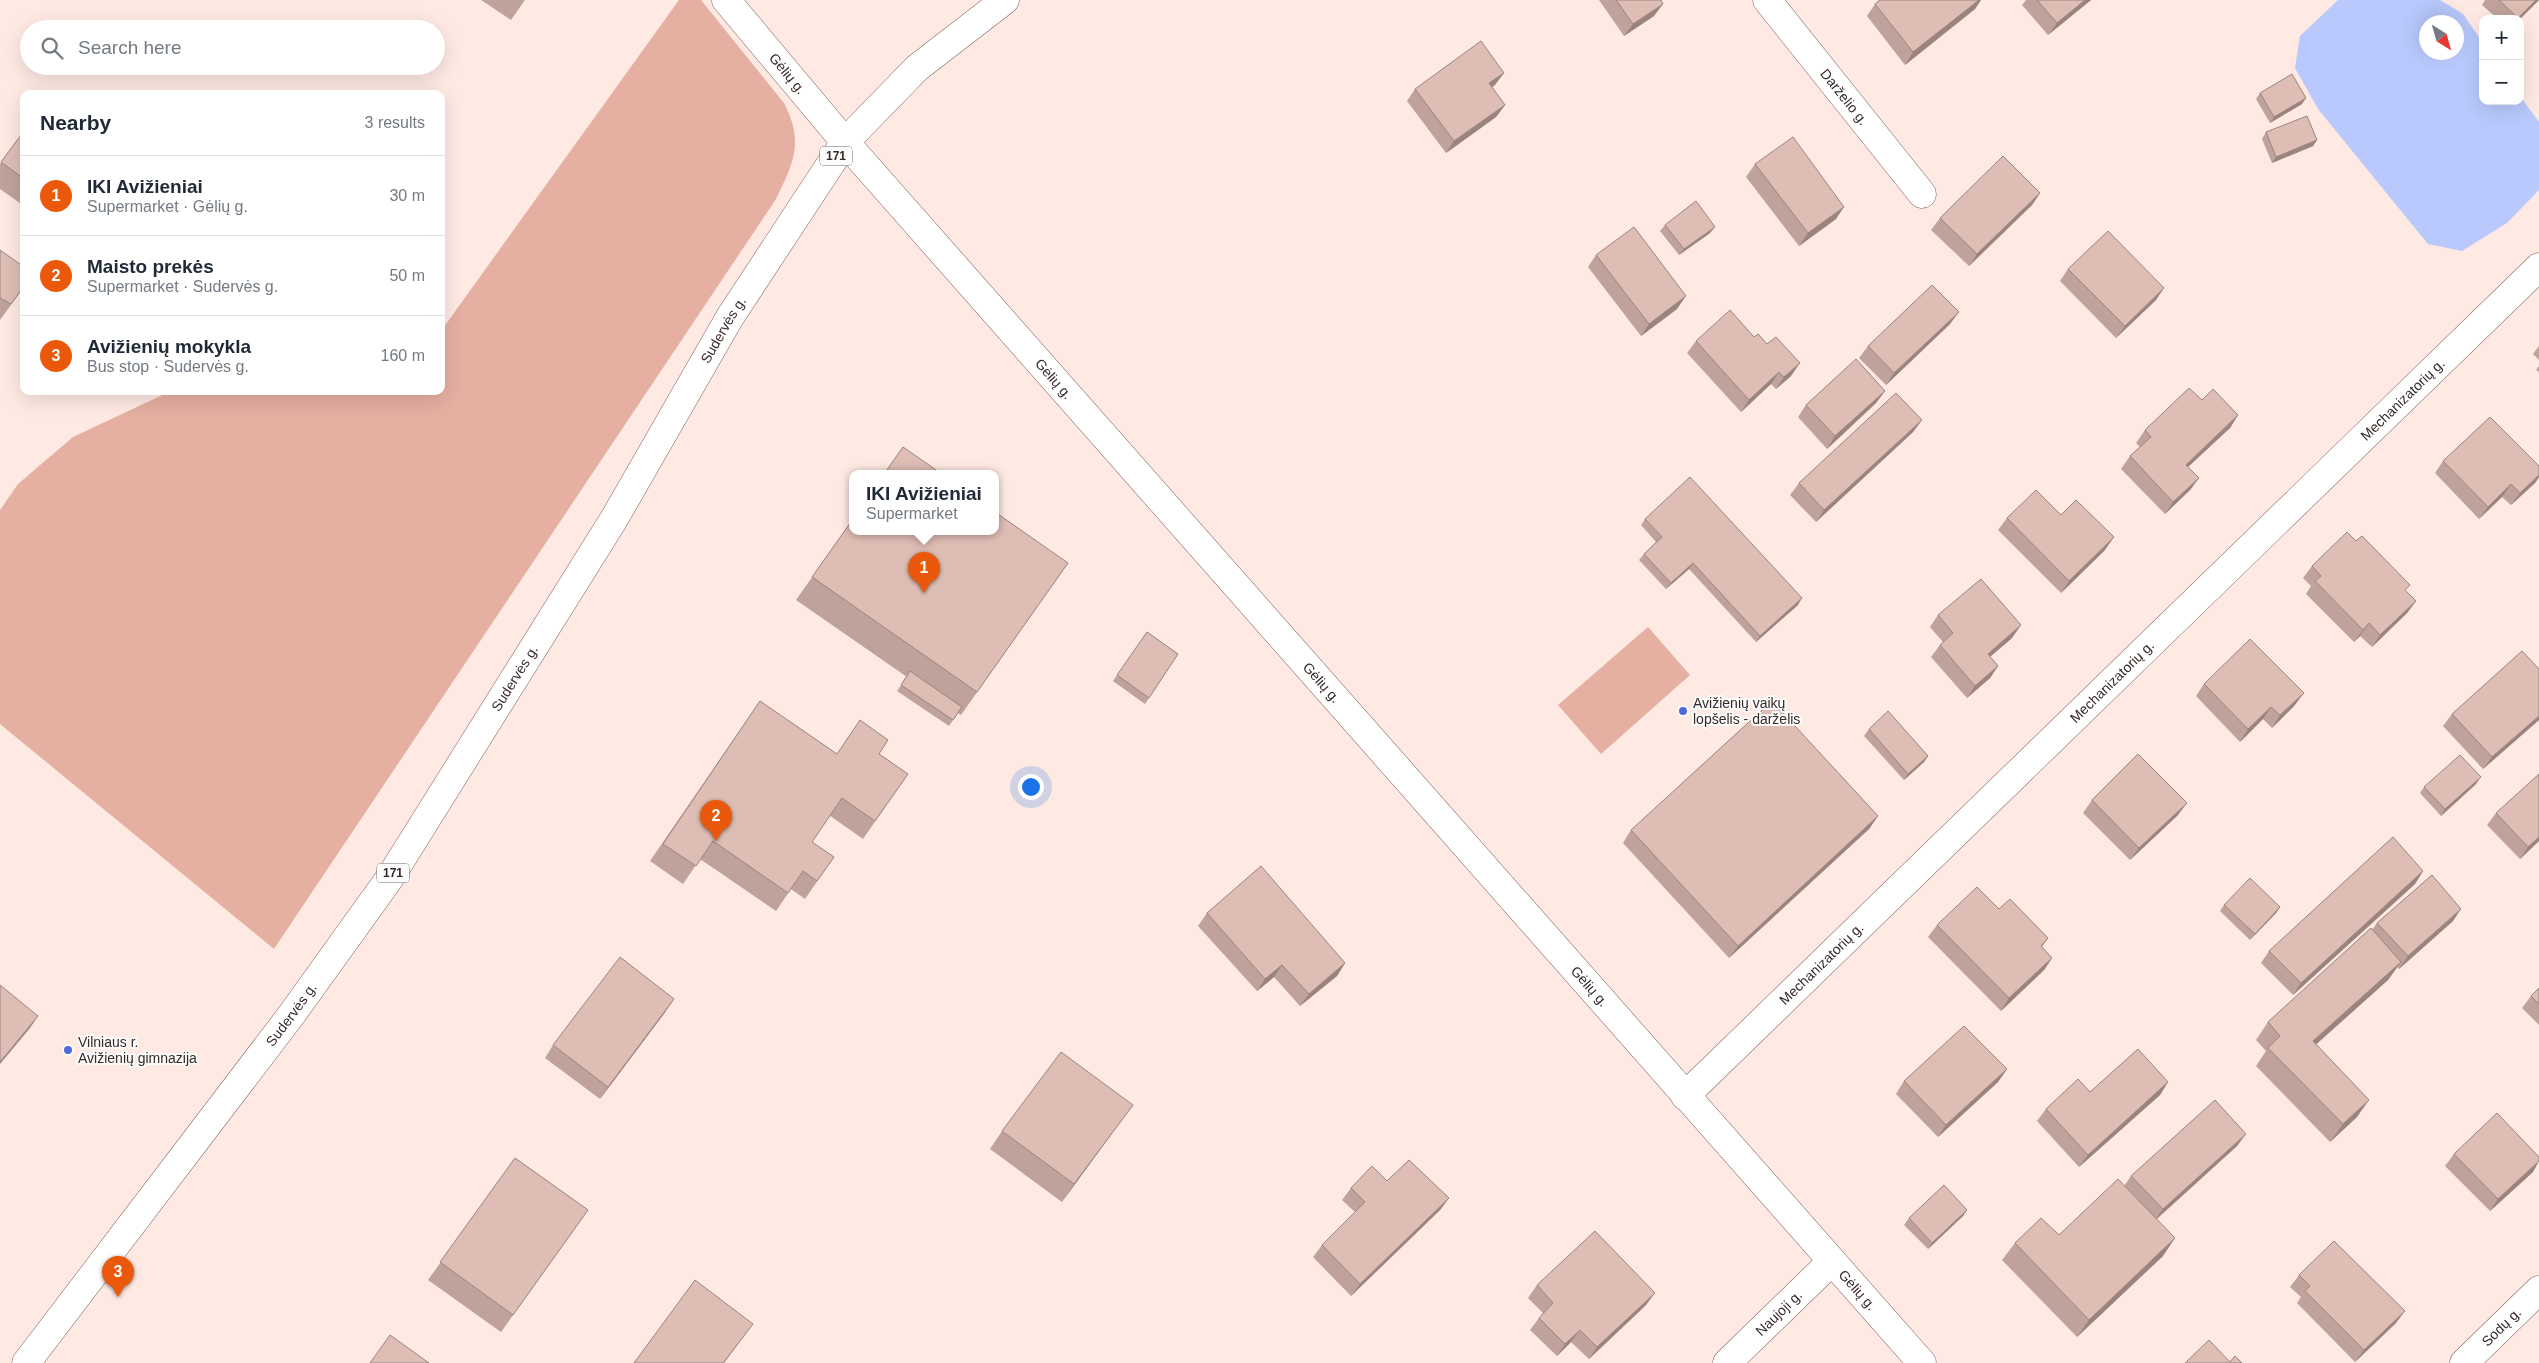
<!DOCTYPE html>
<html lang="en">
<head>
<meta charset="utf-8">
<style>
  :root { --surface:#fff; --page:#f2f2f3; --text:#1f2937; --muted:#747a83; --line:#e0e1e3; --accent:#ea580c }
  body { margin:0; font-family:Helvetica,sans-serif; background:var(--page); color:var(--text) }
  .controls { position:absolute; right:15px; top:15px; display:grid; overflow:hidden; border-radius:10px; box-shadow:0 5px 20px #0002 }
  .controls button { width:45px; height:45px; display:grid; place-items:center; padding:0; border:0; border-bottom:1px solid var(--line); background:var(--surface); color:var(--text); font:25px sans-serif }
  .compass { position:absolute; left:2419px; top:15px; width:45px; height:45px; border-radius:50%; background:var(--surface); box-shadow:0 5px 20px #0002; rotate:143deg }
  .you { position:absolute; left:1030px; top:786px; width:18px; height:18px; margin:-12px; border:4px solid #fff; border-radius:50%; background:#1a73e8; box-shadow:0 0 0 8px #1a73e833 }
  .badge { display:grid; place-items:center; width:32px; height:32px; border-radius:50%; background:var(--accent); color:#fff; font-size:16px; font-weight:700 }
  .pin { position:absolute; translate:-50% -41px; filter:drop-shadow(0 1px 2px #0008) }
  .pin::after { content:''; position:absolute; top:26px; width:18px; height:15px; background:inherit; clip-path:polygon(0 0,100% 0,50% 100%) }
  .popup { position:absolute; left:849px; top:470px; width:150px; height:65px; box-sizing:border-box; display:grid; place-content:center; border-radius:10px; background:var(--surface); filter:drop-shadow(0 1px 4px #0005); font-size:16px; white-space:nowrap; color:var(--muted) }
  .popup b { font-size:19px; color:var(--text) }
  .popup::after { content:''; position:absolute; left:50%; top:100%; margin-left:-10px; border:10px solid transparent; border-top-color:var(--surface) }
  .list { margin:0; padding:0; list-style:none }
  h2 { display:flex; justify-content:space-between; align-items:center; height:65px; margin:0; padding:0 20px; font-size:21px }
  h2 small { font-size:16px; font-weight:400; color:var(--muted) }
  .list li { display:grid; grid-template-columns:32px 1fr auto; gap:15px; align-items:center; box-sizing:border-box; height:80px; padding:0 20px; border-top:1px solid var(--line) }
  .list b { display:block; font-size:19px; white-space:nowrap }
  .list p { margin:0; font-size:16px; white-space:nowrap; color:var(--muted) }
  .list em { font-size:16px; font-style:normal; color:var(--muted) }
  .icon { flex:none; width:28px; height:28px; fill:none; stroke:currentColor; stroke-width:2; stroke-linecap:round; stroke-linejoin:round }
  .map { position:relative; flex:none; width:2539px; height:1363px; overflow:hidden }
  .search { position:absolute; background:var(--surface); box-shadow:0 5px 20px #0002; left:20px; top:20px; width:425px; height:55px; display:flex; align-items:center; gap:12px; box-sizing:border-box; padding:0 18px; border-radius:28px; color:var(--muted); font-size:19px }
  .panel { position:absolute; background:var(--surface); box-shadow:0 5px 20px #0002; left:20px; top:90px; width:425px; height:305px; border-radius:10px }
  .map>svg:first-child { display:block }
  .green { fill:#e5afa1 }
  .water { fill:#b9c9fd; fill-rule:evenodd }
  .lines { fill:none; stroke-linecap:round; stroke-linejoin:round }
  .minor-casing { stroke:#80635b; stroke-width:29 }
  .major-casing { stroke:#80635b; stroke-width:29 }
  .minor { stroke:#fff; stroke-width:28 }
  .major { stroke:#fff; stroke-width:28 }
  .wall { fill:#bfa39b }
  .shaded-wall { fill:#9b847e }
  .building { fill:#debdb4; stroke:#9b847e }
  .poi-dot { fill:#5268dd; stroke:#fcfcfc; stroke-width:2 }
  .labels { text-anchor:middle; stroke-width:4; stroke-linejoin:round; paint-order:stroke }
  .shield { fill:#fcfcfc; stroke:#716866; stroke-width:1 }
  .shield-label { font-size:12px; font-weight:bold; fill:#362926 }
  .street-label { font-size:14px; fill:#362926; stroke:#fcfcfc }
  .poi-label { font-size:14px; fill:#362926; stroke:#fcfcfc; text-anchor:start }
</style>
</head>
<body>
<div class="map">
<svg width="2539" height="1363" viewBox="0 0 2539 1363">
  <rect width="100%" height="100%" fill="#fee9e3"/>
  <!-- green -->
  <g class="green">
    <path d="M 679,0 L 701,0 L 784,103 C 804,142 794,162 776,199 L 274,949 L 0,724 L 0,510 L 18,484 L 73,437 L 171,391 L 441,391 L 441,331 Z"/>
    <polygon points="1648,627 1690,675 1601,754 1558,705"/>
  </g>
  <!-- water -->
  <path class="water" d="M 2338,0 L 2440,0 L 2463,14 L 2483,43 L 2483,101 L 2520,101 L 2520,96 L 2539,122 L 2539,190 L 2507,223 L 2462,251 L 2428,244 L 2318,109 L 2295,68 L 2300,36 ZM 2426,22 L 2456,22 L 2456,52 L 2426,52 Z"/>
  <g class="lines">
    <!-- minor casing -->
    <g class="minor-casing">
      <g id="minor">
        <path id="s1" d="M 726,0 L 845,142 L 1922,1363"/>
        <path id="s2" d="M 1767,0 L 1922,194"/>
        <path id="s3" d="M 1685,1096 L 2539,267"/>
        <path id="s4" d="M 1727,1363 L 1831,1262"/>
        <path id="s5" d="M 2464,1363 L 2539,1290"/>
      </g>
    </g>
    <!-- major casing -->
    <g class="major-casing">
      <g id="major">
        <path id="s6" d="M 26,1363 L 292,1014 L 389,879 L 614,519 L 730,317 L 845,142 L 917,68 L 1005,0"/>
      </g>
    </g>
    <!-- minor -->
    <use href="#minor" class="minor"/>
    <!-- major -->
    <use href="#major" class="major"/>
  </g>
  <!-- wall -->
  <g class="wall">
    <polygon points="481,0 525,0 511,20"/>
    <polygon points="1599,0 1661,0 1654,16 1624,36"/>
    <polygon points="1880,0 1981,0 1975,9 1905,65 1867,16 1875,4"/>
    <polygon points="2026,0 2091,0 2048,35 2022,5"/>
    <polygon points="2485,0 2539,0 2520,19 2498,19 2482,5"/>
    <polygon points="1495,85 1492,87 1505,105 1496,117 1446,153 1407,101 1415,89"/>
    <polygon points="2260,93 2302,104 2270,123 2256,99"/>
    <polygon points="24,131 24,206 0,189 0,164"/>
    <polygon points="2266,132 2317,140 2313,146 2272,163 2262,139"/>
    <polygon points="1755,164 1836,219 1799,246 1746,177"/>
    <polygon points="2040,193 2032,205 1969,266 1931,230 1940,218"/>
    <polygon points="1665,225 1710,233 1679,255 1660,231"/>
    <polygon points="0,250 24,287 0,320"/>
    <polygon points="1596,255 1677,309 1641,336 1588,267"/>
    <polygon points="2068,269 2156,300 2116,338 2060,281"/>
    <polygon points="1950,324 1886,385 1859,358 1868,346"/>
    <polygon points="1754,337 1791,376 1776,389 1771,384 1741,412 1687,353 1696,341"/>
    <polygon points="2539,346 2539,360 2533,354"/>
    <polygon points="2539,366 2539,372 2536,370"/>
    <polygon points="1885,391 1876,403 1827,449 1798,417 1806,405"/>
    <polygon points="2202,400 2238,415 2230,428 2188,467 2199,478 2190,490 2165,514 2121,469 2130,456 2140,447 2136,443 2145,430"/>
    <polygon points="1922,420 1913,432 1816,522 1790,495 1799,483"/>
    <polygon points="2443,461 2539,466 2539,477 2535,483 2511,505 2502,497 2479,519 2435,473"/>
    <polygon points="2061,515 2105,550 2061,593 1998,530 2007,518"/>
    <polygon points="853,519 1068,563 961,715 958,713 949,726 897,691 907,677 796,600"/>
    <polygon points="1645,519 1798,605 1756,642 1689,569 1666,589 1639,560 1644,554 1656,542 1641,525"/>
    <polygon points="2312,566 2406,591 2416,601 2407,613 2372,647 2360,636 2354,642 2306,594 2311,586 2303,578"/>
    <polygon points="1938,615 2012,638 1990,657 1998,666 1990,678 1967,698 1931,657 1940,645 1943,642 1930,627"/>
    <polygon points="1147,632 1178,654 1145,704 1113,681"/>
    <polygon points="2204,684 2295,705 2272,728 2263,719 2240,742 2196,696"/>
    <polygon points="760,701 837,754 879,754 908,774 863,839 829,815 812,842 834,857 805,899 791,889 776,911 700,859 683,884 650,861"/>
    <polygon points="2452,714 2539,720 2483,769 2443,726"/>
    <polygon points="1869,729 1928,756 1924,762 1904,780 1864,736"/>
    <polygon points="2476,784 2441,816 2420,793 2424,787"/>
    <polygon points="2092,800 2178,815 2130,860 2083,813"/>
    <polygon points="2496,813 2539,841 2520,859 2487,825"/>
    <polygon points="1878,816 1869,829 1729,958 1623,843 1631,830"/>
    <polygon points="2423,871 2415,884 2293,995 2261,963 2269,951"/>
    <polygon points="2224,905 2280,907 2276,913 2250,940 2220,911"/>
    <polygon points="1999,909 2048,938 2042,947 2052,958 2044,970 2001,1011 1928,937 1937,925"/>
    <polygon points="1207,913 1345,963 1337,976 1300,1006 1274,977 1257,991 1198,926"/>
    <polygon points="2453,921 2399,969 2397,967 2388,980 2316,1044 2357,1117 2330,1142 2256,1066 2266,1051 2256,1040 2268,1022 2372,930 2377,923"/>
    <polygon points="2539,988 2539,1025 2522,1008 2531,996"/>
    <polygon points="666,1011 600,1099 545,1058 553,1045"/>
    <polygon points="2007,1069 1998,1082 1938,1137 1896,1094 1904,1081"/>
    <polygon points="2168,1082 2160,1095 2079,1167 2037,1121 2046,1109 2090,1092"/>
    <polygon points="1133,1105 1062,1202 990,1149 1002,1131"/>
    <polygon points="2237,1146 2157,1219 2163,1256 2077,1337 2002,1260 2015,1243 2059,1235 2124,1186 2131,1176"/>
    <polygon points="2454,1154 2533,1172 2490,1211 2445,1166"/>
    <polygon points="515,1158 588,1210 501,1332 428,1280"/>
    <polygon points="1387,1181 1449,1198 1440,1210 1351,1296 1313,1257 1322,1245 1355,1212 1342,1200 1351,1188"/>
    <polygon points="1967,1210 1963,1216 1928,1249 1904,1225 1909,1218"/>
    <polygon points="2299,1275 2396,1323 2355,1362 2297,1303 2301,1297 2290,1287"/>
    <polygon points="1537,1285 1646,1305 1589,1359 1571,1342 1557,1356 1530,1330 1539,1318 1543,1313 1528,1298"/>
  </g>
  <!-- shaded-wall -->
  <g class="shaded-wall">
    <polygon points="1979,0 1981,0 1975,9 1905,65 1913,52"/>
    <polygon points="2085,0 2091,0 2048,35 2057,23"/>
    <polygon points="2536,0 2539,0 2520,19 2518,19"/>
    <polygon points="1663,4 1654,16 1624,36 1633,24"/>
    <polygon points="1504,73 1495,85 1481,95 1489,83"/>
    <polygon points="2306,98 2302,104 2270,123 2274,117"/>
    <polygon points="1505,105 1496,117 1446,153 1454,141"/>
    <polygon points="2317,140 2313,146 2272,163 2276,157"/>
    <polygon points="2040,193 2032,205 1969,266 1977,254"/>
    <polygon points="1844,207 1836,219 1799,246 1808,233"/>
    <polygon points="1715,227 1710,233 1679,255 1684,249"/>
    <polygon points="2164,288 2156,300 2116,338 2125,326"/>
    <polygon points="1686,296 1677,309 1641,336 1649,324"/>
    <polygon points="1959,312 1950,324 1886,385 1894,373"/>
    <polygon points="1800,363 1791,376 1776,389 1784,377"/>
    <polygon points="1779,372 1771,384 1741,412 1749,400"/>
    <polygon points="1885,391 1876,403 1827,449 1835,436"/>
    <polygon points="2238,415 2230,428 2177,477 2186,465"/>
    <polygon points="1922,420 1913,432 1816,522 1824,510"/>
    <polygon points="2539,475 2539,477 2535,483 2511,505 2520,493"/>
    <polygon points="2199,478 2190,490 2165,514 2173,502"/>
    <polygon points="2511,484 2502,497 2479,519 2488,507"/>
    <polygon points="2114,537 2105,550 2061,593 2069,581"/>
    <polygon points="1693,563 1689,569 1666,589 1671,583"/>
    <polygon points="1802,598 1798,605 1756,642 1760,636"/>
    <polygon points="2416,601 2407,613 2372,647 2380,635"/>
    <polygon points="2369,623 2360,636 2354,642 2363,630"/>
    <polygon points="2021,625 2012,638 1979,666 1988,654"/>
    <polygon points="1998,666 1990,678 1967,698 1975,686"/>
    <polygon points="2304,693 2295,705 2272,728 2280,715"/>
    <polygon points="2271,707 2263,719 2240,742 2248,729"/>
    <polygon points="2539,716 2539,720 2483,769 2492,757"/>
    <polygon points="1928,756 1924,762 1904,780 1908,774"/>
    <polygon points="2481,777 2476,784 2441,816 2445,809"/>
    <polygon points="2187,803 2178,815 2130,860 2139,848"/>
    <polygon points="1878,816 1869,829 1729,958 1738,946"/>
    <polygon points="2539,837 2539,841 2520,859 2528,847"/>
    <polygon points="2423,871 2415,884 2293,995 2301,983"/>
    <polygon points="2280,907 2276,913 2250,940 2255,934"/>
    <polygon points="2461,909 2453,921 2399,969 2408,956"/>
    <polygon points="2052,958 2044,970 2001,1011 2009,998"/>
    <polygon points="2401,962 2388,980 2301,1058 2313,1041"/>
    <polygon points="1345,963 1337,976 1300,1006 1309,994"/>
    <polygon points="1282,965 1274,977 1257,991 1265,979"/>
    <polygon points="674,999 666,1011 600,1099 608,1087"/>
    <polygon points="38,1016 30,1028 0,1064 0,1062"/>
    <polygon points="2007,1069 1998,1082 1938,1137 1946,1125"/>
    <polygon points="2168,1082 2160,1095 2079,1167 2088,1155"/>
    <polygon points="2369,1100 2357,1117 2330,1142 2343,1124"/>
    <polygon points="1133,1105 1120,1122 1062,1202 1074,1184"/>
    <polygon points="2246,1134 2237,1146 2154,1221 2163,1209"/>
    <polygon points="2539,1161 2533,1172 2490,1211 2498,1199"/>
    <polygon points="1449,1198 1440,1210 1351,1296 1360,1284"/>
    <polygon points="1967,1210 1963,1216 1928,1249 1932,1243"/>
    <polygon points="2175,1238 2163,1256 2077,1337 2089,1320"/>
    <polygon points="1655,1293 1646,1305 1589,1359 1597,1347"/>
    <polygon points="2405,1311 2396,1323 2355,1362 2364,1350"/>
    <polygon points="753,1324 724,1363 723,1363"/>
    <polygon points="1580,1330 1571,1342 1557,1356 1565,1344"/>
  </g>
  <!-- building -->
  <g class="building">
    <polygon points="1616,0 1661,0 1663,4 1633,24"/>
    <polygon points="1880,0 1979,0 1913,52 1875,4"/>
    <polygon points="2037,0 2085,0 2057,23"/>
    <polygon points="2499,0 2536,0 2518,18"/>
    <polygon points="1481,41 1504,73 1489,83 1505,105 1454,141 1415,89"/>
    <polygon points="2292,74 2306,98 2274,117 2260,93"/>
    <polygon points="2307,116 2317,140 2276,157 2266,132"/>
    <polygon points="24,131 24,179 1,162"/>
    <polygon points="1793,137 1844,207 1808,233 1755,164"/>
    <polygon points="2003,156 2040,193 1977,254 1940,218"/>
    <polygon points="1696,201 1715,227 1684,249 1665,225"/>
    <polygon points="1634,227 1686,296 1649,324 1596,255"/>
    <polygon points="2108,231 2164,288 2125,326 2068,269"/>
    <polygon points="0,250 24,267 24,286 11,304 0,298"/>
    <polygon points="1932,285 1959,312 1894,373 1868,346"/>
    <polygon points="1730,310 1754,337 1758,334 1767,344 1776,337 1800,363 1784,377 1779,372 1749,400 1696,341"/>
    <polygon points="1856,359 1885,391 1835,436 1806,405"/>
    <polygon points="2189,388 2202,400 2213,389 2238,415 2186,465 2199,478 2173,502 2130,456 2151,437 2145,430"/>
    <polygon points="1896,393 1922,420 1824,510 1799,483"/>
    <polygon points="2490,417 2539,466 2539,475 2520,493 2511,484 2488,507 2443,461"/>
    <polygon points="903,447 942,474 884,474"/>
    <polygon points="1690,477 1802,598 1760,636 1693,563 1671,583 1644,554 1662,537 1645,519"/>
    <polygon points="2036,490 2061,515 2076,500 2114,537 2069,581 2007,518"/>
    <polygon points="995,512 1068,563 977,692 812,577 853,519 853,532 995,532"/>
    <polygon points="2347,532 2356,541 2362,536 2410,585 2405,590 2416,601 2380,635 2369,623 2363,630 2315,581 2321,576 2312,566"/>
    <polygon points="1981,579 2021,625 1988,654 1998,666 1975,686 1940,645 1953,633 1938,615"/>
    <polygon points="1147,632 1178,654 1149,698 1117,675"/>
    <polygon points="2250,639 2304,693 2280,715 2271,707 2248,729 2204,684"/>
    <polygon points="2522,651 2539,669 2539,716 2492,757 2452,714"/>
    <polygon points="910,671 962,707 953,720 901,685"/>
    <polygon points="760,701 837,754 860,720 888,740 879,754 908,774 875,821 842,798 812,842 834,857 817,881 803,871 788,893 713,841 696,866 663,844"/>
    <polygon points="1772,701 1878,816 1738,946 1631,830"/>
    <polygon points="1888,711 1928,756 1908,774 1869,729"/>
    <polygon points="2138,754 2187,803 2139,848 2092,800"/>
    <polygon points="2460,755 2481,777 2445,809 2424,787"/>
    <polygon points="2539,774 2539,837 2528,847 2496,813"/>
    <polygon points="2393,837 2423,871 2301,983 2269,951"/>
    <polygon points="1261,866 1345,963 1309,994 1282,965 1265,979 1207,913"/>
    <polygon points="2432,875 2461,909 2408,956 2377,923"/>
    <polygon points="2250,878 2280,907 2255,934 2224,905"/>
    <polygon points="1977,887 1999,909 2010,899 2048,938 2041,946 2052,958 2009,998 1937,925"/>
    <polygon points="2371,928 2401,962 2313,1041 2369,1100 2343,1124 2268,1048 2280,1036 2268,1022"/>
    <polygon points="620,957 674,999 608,1087 553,1045"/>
    <polygon points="0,985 38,1016 0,1062"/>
    <polygon points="2539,988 2539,1004 2531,996"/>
    <polygon points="1964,1026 2007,1069 1946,1125 1904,1081"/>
    <polygon points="2138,1049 2168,1082 2088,1155 2046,1109 2078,1079 2090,1092"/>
    <polygon points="1061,1052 1133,1105 1074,1184 1002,1131"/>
    <polygon points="2215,1100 2246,1134 2163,1209 2131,1176"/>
    <polygon points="2497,1113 2539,1157 2539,1161 2498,1199 2454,1154"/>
    <polygon points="515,1158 588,1210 513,1315 440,1262"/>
    <polygon points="1409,1160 1449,1198 1360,1284 1322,1245 1365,1202 1351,1188 1372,1166 1387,1181"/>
    <polygon points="2118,1179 2175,1238 2089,1320 2015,1243 2041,1218 2059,1235"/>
    <polygon points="1944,1185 1967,1210 1932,1243 1909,1218"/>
    <polygon points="1595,1231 1655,1293 1597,1347 1580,1330 1565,1344 1539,1318 1553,1303 1537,1285"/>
    <polygon points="2334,1241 2405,1311 2364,1350 2305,1291 2310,1286 2299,1275"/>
    <polygon points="695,1280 753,1324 723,1363 634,1363"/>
    <polygon points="390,1335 429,1363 370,1363"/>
    <polygon points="2209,1340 2230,1362 2235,1356 2242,1363 2185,1363"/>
  </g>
  <!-- markers -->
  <g class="poi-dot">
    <circle cx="1683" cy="711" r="5"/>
    <circle cx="68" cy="1050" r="5"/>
  </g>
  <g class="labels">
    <!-- shield labels -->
    <g class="shield">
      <rect x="820" y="146.5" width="32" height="19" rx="4"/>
      <rect x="377" y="863.5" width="32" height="19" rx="4"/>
    </g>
    <g class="shield-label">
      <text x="836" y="160">171</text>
      <text x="393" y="877">171</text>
    </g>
    <!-- street labels -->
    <g class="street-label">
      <text dy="5" stroke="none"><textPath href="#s1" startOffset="96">Gėlių g.</textPath></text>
      <text dy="5" stroke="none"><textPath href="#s2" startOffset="124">Darželio g.</textPath></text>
      <text dy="5" stroke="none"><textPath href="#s6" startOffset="1248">Sudervės g.</textPath></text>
      <text dy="5" stroke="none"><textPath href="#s1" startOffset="501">Gėlių g.</textPath></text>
      <text dy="5" stroke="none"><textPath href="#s3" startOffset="1000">Mechanizatorių g.</textPath></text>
      <text dy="5" stroke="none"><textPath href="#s6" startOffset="842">Sudervės g.</textPath></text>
      <text dy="5" stroke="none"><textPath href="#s3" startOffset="595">Mechanizatorių g.</textPath></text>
      <text dy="5" stroke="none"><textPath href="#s1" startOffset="906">Gėlių g.</textPath></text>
      <text dy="5" stroke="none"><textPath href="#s3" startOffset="190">Mechanizatorių g.</textPath></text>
      <text dy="5" stroke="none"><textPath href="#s1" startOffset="1311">Gėlių g.</textPath></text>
      <text dy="5" stroke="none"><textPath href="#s6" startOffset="438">Sudervės g.</textPath></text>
      <text dy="5" stroke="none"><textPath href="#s1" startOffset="1716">Gėlių g.</textPath></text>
      <text dy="5" stroke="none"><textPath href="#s4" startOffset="72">Naujoji g.</textPath></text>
      <text dy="5" stroke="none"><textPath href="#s5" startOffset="52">Sodų g.</textPath></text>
    </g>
    <!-- poi labels -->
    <g class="poi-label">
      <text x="1693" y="708">Avižienių vaikų<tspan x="1693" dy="16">lopšelis - darželis</tspan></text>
      <text x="78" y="1047">Vilniaus r.<tspan x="78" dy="16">Avižienių gimnazija</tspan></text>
    </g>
  </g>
</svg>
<div class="controls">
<button>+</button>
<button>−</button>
</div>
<svg class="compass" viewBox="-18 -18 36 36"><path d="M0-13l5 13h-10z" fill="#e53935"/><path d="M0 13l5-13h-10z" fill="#747a83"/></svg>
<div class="you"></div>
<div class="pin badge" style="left:924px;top:593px">1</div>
<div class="popup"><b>IKI Avižieniai</b>Supermarket</div>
<div class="pin badge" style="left:716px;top:841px">2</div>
<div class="pin badge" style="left:118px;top:1297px">3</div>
<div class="search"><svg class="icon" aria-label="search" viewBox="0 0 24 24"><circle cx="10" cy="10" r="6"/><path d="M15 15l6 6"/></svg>Search here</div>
<section class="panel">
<h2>Nearby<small>3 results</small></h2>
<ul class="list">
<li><span class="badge">1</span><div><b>IKI Avižieniai</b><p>Supermarket · Gėlių g.</p></div><em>30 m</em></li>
<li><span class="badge">2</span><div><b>Maisto prekės</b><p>Supermarket · Sudervės g.</p></div><em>50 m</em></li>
<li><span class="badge">3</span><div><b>Avižienių mokykla</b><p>Bus stop · Sudervės g.</p></div><em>160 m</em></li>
</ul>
</section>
</div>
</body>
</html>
